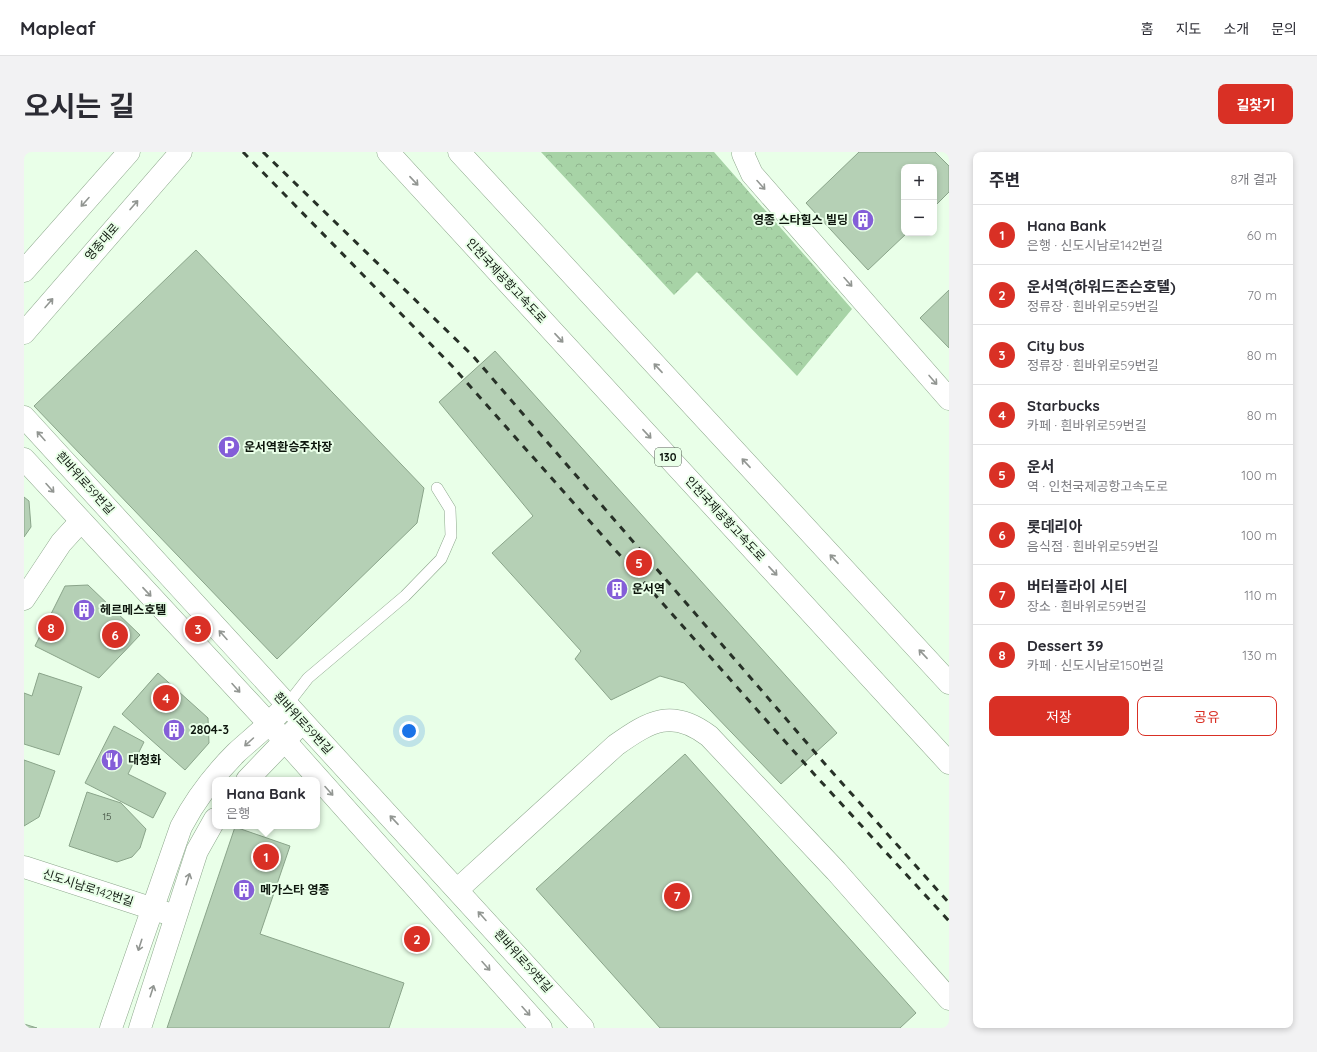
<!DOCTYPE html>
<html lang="ko">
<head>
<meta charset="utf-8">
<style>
  :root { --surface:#fff; --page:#f2f2f3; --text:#2b2b33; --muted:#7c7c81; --line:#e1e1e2; --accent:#d93025 }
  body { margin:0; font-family:Quicksand,"Noto Sans KR",sans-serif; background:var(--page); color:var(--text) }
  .controls { position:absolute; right:12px; top:12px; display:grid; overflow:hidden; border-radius:8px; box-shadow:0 2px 6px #0003 }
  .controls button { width:36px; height:36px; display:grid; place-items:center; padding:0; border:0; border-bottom:1px solid var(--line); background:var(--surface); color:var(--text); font:20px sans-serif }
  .you { position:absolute; left:385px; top:579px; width:14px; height:14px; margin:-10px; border:3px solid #fff; border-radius:50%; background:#1a73e8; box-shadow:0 0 0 6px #1a73e833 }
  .badge { display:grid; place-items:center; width:26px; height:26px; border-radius:50%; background:var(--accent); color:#fff; font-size:13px; font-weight:700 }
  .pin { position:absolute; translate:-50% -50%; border:2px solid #fff; box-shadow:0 1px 4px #0006 }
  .popup { position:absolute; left:188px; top:625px; width:108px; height:52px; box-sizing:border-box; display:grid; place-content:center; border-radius:8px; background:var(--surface); filter:drop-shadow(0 1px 3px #0005); font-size:13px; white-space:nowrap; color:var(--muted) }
  .popup b { font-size:15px; color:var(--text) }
  .popup::after { content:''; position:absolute; left:50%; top:100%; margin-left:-8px; border:8px solid transparent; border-top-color:var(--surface) }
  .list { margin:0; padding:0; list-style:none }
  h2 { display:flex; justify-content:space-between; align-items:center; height:52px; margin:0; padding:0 16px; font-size:17px }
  h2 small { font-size:13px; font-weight:400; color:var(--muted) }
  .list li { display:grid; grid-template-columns:26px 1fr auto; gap:12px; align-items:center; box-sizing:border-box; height:60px; padding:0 16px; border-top:1px solid var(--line) }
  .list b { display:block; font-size:15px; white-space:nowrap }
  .list p { margin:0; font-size:13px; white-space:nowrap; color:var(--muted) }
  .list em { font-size:13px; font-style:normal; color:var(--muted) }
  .actions { display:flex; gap:8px; padding:12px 16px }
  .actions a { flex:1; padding:9px 0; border:1px solid var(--accent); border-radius:8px; text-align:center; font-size:14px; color:var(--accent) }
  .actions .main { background:var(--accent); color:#fff }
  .map { position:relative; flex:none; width:925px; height:876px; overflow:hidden; border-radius:8px }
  header { display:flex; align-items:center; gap:24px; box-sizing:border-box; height:56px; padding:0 20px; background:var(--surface); border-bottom:1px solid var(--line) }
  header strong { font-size:19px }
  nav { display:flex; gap:22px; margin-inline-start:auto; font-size:14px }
  .intro { display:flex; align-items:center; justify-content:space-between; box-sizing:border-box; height:96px; padding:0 24px }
  h1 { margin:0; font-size:28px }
  .button { padding:10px 18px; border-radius:8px; background:var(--accent); color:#fff; font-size:14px; font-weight:700 }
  main { display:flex; gap:24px; padding:0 24px }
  aside { flex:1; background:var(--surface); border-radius:8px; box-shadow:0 2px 6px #0003 }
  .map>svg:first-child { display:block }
  .park { fill:url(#park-crowns) }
  .building { fill:#b5d0b5; stroke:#8aa48a }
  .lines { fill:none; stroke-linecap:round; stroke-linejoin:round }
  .lane-casing { stroke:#8da78c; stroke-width:12 }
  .street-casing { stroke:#8da78c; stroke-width:23 }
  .secondary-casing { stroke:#8da78c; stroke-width:23 }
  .highway-casing { stroke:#8da78c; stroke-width:23 }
  .lane { stroke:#fff; stroke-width:11 }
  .street { stroke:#fff; stroke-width:22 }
  .secondary { stroke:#fff; stroke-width:22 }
  .highway { stroke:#fff; stroke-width:22 }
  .rail { stroke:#273127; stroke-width:3; stroke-dasharray:7 7; stroke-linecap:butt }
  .oneway { stroke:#929692 }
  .labels { text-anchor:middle; stroke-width:4; stroke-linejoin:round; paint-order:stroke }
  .number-label { font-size:10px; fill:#374437 }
  .shield { fill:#e9ffe8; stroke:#4f5c4f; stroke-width:1 }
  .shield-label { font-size:11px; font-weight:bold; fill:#0d160d }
  .poi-label { font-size:12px; font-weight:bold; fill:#0d160d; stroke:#e9ffe8; text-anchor:start }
  .street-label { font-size:12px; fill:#0d160d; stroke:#e9ffe8 }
</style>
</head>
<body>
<header>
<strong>Mapleaf</strong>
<nav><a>홈</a><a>지도</a><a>소개</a><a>문의</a></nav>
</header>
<div class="intro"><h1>오시는 길</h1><a class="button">길찾기</a></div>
<main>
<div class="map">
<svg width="925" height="876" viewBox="0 0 925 876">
  <defs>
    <pattern id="park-crowns" width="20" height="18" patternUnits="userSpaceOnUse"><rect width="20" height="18" fill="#a7d3a6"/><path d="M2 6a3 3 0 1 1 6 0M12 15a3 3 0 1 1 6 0" fill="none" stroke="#8fb48e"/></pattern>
  </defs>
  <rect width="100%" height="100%" fill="#e9ffe8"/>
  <!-- park -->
  <polygon class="park" points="517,0 690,0 828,157 773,224 673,120 650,143"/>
  <!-- building -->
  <g class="building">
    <polygon points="835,0 911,0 925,14 925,40 910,55 910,15 880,15 880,81 883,81 844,118 782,51"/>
    <polygon points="172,98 400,336 393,371 253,507 10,254"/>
    <polygon points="925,138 925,196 896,166"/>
    <polygon points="471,199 813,581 757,632 660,531 636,524 587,548 551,507 557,499 468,401 509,364 415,250"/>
    <polygon points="0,345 5,349 7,375 0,385"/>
    <polygon points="64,433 116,483 75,526 11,494 41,434"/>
    <polygon points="15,521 58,535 35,603 0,592 0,541 8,544"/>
    <polygon points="134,521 184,566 185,591 161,618 98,562"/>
    <polygon points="90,574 120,590 104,622 142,641 129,666 61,631"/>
    <polygon points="661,602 892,861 876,876 636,876 512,737"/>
    <polygon points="0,608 31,619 15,665 0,674"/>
    <polygon points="63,640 97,651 122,677 116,696 108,705 93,710 45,694"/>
    <polygon points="211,675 266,694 236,782 380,831 365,876 143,876"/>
    <polygon points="0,872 13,876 0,876"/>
  </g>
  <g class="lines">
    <!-- lane casing -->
    <g class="lane-casing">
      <polyline id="lane" points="263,553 284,526 381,444 417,407 427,384 426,357 413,336"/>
    </g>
    <!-- street casing -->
    <g class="street-casing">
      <g id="street">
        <polyline points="720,0 719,2 728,22 925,247"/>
        <polyline points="0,265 559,876"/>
        <polyline points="0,307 261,589 517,876"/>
        <polyline points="0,447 37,391 57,369"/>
        <polyline points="223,628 271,578"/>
        <polyline points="0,715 142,761"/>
        <path d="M 434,737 L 592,593 C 626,569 648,556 685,584 L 812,719 L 925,847"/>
        <path d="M 87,876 L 157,675 C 171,648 190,623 212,601 C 226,588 242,576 255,561"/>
        <polyline points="116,876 173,699 191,667"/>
      </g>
    </g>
    <!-- secondary casing -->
    <g class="secondary-casing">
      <g id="secondary">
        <polyline points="0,119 105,0"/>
        <polyline points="0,181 157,0"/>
      </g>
    </g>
    <!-- highway casing -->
    <g class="highway-casing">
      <g id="highway">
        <polyline points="364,0 925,611"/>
        <polyline points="435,0 925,531"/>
      </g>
    </g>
    <!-- lane -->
    <use href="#lane" class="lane"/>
    <!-- street -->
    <use href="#street" class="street"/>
    <!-- secondary -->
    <use href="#secondary" class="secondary"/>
    <!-- highway -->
    <use href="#highway" class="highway"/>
    <!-- rail -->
    <g class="rail">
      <polyline points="219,0 429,215 790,622 925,769"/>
      <polyline points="239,0 449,204 801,612 925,751"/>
    </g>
  </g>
  <!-- one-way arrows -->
  <defs><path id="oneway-shaft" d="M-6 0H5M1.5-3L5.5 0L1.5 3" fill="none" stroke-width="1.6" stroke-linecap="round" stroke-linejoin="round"/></defs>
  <g class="oneway">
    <use href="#oneway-shaft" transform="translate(390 29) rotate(47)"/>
    <use href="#oneway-shaft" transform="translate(737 33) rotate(48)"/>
    <use href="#oneway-shaft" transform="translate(61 50) rotate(132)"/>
    <use href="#oneway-shaft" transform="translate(110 53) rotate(-49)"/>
    <use href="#oneway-shaft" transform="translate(824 130) rotate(48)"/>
    <use href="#oneway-shaft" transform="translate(25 151) rotate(-49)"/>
    <use href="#oneway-shaft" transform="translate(535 186) rotate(47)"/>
    <use href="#oneway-shaft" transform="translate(634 216) rotate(-133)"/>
    <use href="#oneway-shaft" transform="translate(909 228) rotate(49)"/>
    <use href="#oneway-shaft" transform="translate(623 282) rotate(47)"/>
    <use href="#oneway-shaft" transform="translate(17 284) rotate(-132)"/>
    <use href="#oneway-shaft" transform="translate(722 311) rotate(-133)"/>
    <use href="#oneway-shaft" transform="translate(26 336) rotate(48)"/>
    <use href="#oneway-shaft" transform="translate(810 407) rotate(-133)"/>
    <use href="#oneway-shaft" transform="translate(749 419) rotate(47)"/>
    <use href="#oneway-shaft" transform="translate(123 440) rotate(47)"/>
    <use href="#oneway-shaft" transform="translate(199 483) rotate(-132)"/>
    <use href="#oneway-shaft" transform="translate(899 502) rotate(-133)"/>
    <use href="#oneway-shaft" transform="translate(212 536) rotate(48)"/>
    <use href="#oneway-shaft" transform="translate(225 590) rotate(138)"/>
    <use href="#oneway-shaft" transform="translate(305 639) rotate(48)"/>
    <use href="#oneway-shaft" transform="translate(370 668) rotate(-133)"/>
    <use href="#oneway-shaft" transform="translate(164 727) rotate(-72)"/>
    <use href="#oneway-shaft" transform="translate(458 764) rotate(-132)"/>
    <use href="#oneway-shaft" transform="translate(116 793) rotate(108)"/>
    <use href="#oneway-shaft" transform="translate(462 814) rotate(48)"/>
    <use href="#oneway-shaft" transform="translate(128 839) rotate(-72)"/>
    <use href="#oneway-shaft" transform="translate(502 859) rotate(48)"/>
  </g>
  <!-- icons -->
  <defs>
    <g id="building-disc" transform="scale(1.15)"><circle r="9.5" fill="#845ed8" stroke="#e9ffe8"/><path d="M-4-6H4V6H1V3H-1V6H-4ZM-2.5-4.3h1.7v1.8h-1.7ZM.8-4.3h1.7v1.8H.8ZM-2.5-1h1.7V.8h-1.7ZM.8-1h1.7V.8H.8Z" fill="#fff"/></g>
    <g id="parking-disc" transform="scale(1.15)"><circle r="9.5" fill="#845ed8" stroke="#e9ffe8"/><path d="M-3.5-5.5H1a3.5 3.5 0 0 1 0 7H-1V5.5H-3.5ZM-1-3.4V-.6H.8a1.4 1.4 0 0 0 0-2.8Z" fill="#fff"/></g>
    <g id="restaurant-disc" transform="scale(1.15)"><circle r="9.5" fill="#845ed8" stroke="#e9ffe8"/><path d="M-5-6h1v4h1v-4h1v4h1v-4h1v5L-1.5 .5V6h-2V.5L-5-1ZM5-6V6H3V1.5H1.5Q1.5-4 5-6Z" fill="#fff"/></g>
  </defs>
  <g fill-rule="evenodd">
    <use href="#building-disc" x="839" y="68"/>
    <use href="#parking-disc" x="205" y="295"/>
    <use href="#building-disc" x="593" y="437"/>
    <use href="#building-disc" x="60" y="458"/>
    <use href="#building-disc" x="150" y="578"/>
    <use href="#restaurant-disc" x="88" y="608"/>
    <use href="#building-disc" x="220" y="738"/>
  </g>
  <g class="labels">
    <!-- number labels -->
    <g class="number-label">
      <text x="83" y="668">15</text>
    </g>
    <!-- shield labels -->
    <rect class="shield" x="631" y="296" width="26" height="18" rx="3"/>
    <g class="shield-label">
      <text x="644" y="309">130</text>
    </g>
    <!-- poi labels -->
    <g class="poi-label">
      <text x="824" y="72" text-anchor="end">영종 스타힐스 빌딩</text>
      <text x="220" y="299">운서역환승주차장</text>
      <text x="608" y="441">운서역</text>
      <text x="76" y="462">헤르메스호텔</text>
      <text x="166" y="582">2804-3</text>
      <text x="104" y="612">대청화</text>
      <text x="236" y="742">메가스타 영종</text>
    </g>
    <!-- street labels -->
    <g class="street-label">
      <text transform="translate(78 90) rotate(-49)" y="4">영종대로</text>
      <text transform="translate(482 129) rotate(47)" y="4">인천국제공항고속도로</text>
      <text transform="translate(61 331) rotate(48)" y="4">흰바위로59번길</text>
      <text transform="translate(701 367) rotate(47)" y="4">인천국제공항고속도로</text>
      <text transform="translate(279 571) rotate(47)" y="4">흰바위로59번길</text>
      <text transform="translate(64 736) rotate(18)" y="4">신도시남로142번길</text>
      <text transform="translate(499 809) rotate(48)" y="4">흰바위로59번길</text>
    </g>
  </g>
</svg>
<div class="controls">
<button>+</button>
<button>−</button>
</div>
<div class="you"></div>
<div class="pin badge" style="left:242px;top:705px">1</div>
<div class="popup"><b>Hana Bank</b>은행</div>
<div class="pin badge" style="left:393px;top:787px">2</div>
<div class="pin badge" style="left:174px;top:477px">3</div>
<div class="pin badge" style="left:142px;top:546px">4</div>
<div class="pin badge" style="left:615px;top:411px">5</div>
<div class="pin badge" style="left:91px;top:483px">6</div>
<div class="pin badge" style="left:653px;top:744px">7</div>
<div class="pin badge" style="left:27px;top:476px">8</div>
</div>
<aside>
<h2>주변<small>8개 결과</small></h2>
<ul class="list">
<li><span class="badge">1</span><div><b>Hana Bank</b><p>은행 · 신도시남로142번길</p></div><em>60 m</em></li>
<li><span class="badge">2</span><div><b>운서역(하워드존슨호텔)</b><p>정류장 · 흰바위로59번길</p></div><em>70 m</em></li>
<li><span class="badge">3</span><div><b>City bus</b><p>정류장 · 흰바위로59번길</p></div><em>80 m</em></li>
<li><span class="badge">4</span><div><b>Starbucks</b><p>카페 · 흰바위로59번길</p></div><em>80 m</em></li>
<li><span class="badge">5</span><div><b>운서</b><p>역 · 인천국제공항고속도로</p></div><em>100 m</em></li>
<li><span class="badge">6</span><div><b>롯데리아</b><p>음식점 · 흰바위로59번길</p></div><em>100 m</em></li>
<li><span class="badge">7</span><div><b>버터플라이 시티</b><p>장소 · 흰바위로59번길</p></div><em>110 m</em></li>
<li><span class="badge">8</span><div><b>Dessert 39</b><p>카페 · 신도시남로150번길</p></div><em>130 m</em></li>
</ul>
<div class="actions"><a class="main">저장</a><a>공유</a></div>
</aside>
</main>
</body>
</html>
